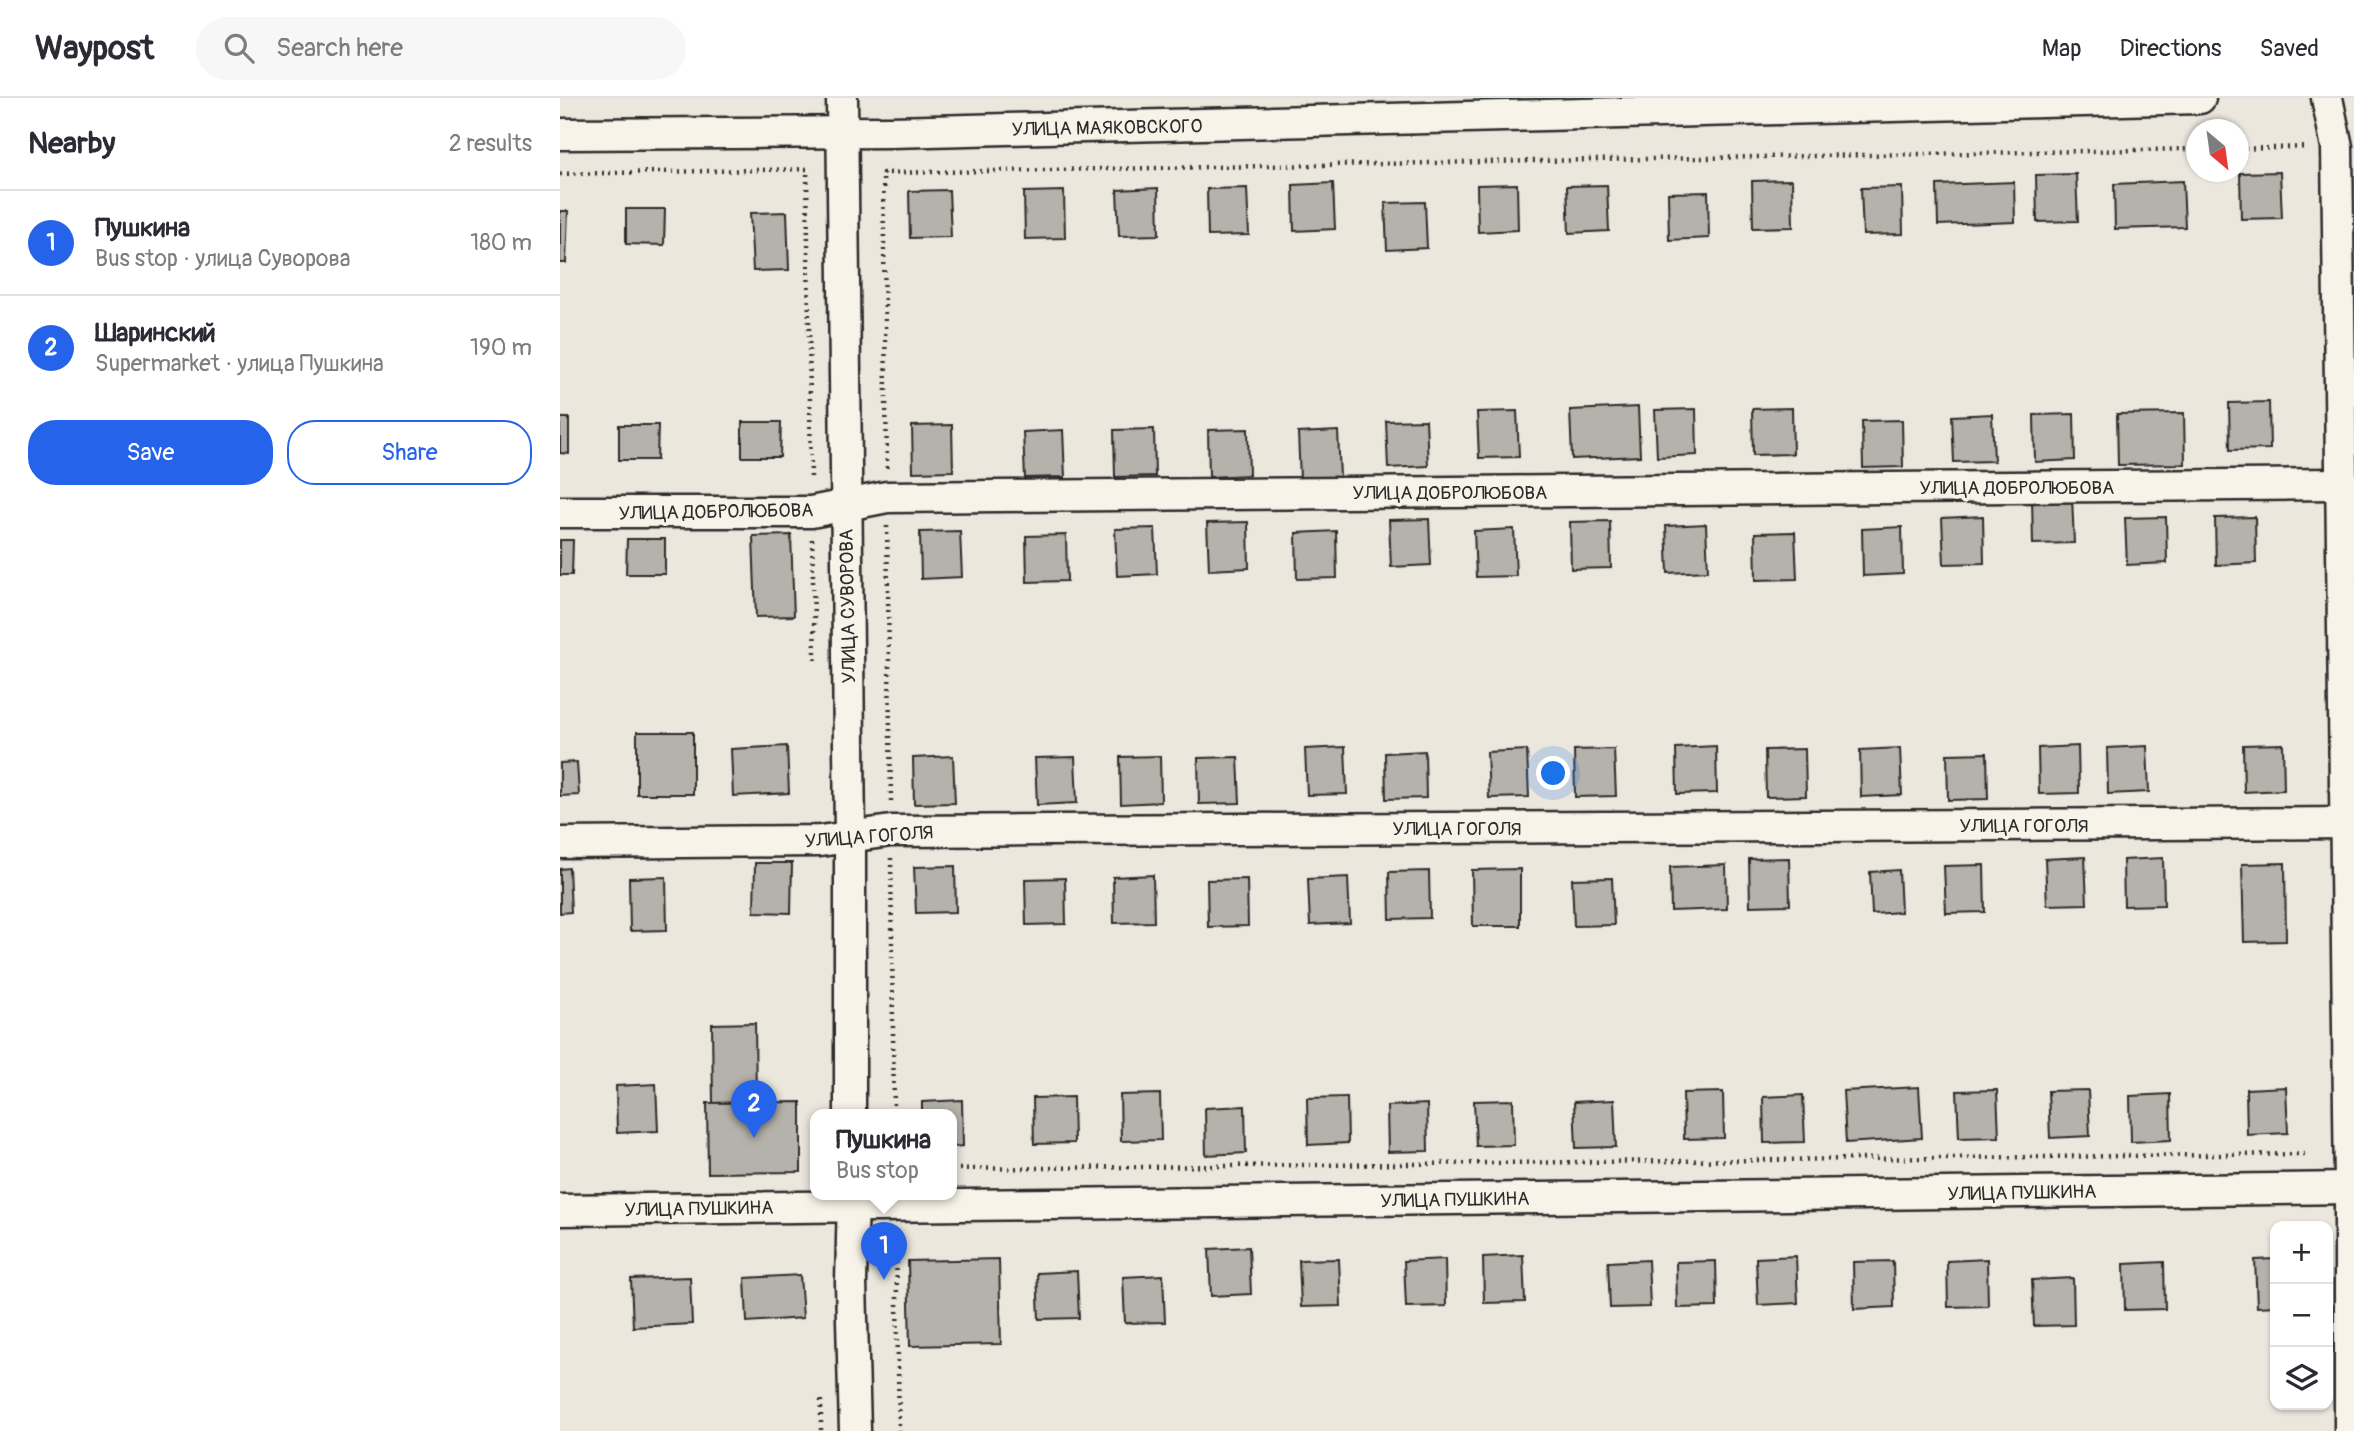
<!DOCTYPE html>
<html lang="en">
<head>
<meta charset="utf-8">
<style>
  :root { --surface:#fff; --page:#f7f7f7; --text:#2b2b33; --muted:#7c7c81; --line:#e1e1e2; --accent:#2563eb }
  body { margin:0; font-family:Pangolin,sans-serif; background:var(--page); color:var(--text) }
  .controls { position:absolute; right:21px; bottom:21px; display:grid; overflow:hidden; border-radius:14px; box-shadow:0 2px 5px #0004 }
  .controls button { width:63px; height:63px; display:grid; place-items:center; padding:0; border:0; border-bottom:2px solid var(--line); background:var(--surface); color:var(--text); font:35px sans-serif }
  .compass { position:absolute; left:1626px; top:21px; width:63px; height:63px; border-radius:50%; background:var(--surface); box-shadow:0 2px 5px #0004; rotate:151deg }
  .you { position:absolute; left:994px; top:676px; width:24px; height:24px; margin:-18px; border:5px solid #fff; border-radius:50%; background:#1a73e8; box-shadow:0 0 0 10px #1a73e833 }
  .badge { display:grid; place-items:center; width:46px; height:46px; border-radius:50%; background:var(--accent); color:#fff; font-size:23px; font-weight:700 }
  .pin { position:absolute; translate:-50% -58px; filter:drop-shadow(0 2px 4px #0008) }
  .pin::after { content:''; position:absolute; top:37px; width:24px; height:21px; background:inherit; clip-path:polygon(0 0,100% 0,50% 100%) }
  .popup { position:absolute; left:250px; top:1011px; width:147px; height:91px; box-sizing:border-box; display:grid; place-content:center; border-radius:14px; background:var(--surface); filter:drop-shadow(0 2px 5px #0005); font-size:23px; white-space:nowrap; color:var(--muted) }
  .popup b { font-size:26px; color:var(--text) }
  .popup::after { content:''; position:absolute; left:50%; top:100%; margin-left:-14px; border:14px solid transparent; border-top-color:var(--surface) }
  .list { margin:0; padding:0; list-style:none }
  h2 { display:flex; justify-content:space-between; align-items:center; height:91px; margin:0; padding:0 28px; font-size:30px }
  h2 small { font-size:23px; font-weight:400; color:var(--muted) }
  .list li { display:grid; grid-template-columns:46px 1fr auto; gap:21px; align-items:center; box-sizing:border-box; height:105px; padding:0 28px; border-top:2px solid var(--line) }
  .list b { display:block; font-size:26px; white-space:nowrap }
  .list p { margin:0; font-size:23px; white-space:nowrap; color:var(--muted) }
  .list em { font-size:23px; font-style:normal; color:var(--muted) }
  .actions { display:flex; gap:14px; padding:21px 28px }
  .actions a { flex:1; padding:16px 0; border:2px solid var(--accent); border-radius:28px; text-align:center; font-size:24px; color:var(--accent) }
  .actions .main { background:var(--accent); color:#fff }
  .icon { flex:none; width:38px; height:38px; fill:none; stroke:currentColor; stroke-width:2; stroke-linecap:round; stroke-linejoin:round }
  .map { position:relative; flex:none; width:1794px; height:1333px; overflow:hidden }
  header { display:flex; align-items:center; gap:42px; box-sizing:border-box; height:98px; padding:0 35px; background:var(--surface); border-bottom:2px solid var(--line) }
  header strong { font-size:33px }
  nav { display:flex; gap:38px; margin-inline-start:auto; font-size:24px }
  .search { width:490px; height:63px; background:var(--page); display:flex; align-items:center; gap:18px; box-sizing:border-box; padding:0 24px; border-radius:38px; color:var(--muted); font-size:26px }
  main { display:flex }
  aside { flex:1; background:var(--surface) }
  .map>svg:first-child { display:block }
  .building { fill:#b5b2ab; stroke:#2b2b2b; stroke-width:2 }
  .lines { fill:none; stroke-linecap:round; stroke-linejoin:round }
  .minor-casing { stroke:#2b2b2b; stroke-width:35 }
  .path { stroke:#2b2b2b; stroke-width:4.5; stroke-dasharray:2 5; stroke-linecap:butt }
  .minor { stroke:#f7f3e8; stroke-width:30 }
  .labels { text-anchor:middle; stroke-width:7; stroke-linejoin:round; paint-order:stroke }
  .street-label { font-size:19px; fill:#2b2b2b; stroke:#f7f3e8 }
</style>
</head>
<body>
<header>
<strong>Waypost</strong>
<div class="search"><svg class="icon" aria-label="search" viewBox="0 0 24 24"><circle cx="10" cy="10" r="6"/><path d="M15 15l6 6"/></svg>Search here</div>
<nav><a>Map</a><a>Directions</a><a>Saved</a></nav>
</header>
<main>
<aside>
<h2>Nearby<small>2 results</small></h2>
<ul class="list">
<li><span class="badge">1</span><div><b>Пушкина</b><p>Bus stop · улица Суворова</p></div><em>180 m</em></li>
<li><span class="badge">2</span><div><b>Шаринский</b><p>Supermarket · улица Пушкина</p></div><em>190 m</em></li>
</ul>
<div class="actions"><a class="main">Save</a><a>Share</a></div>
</aside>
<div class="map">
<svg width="1794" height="1333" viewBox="0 0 1794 1333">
  <rect width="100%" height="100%" fill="#ebe7dd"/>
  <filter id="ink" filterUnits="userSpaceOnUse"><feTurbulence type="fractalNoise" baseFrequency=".0143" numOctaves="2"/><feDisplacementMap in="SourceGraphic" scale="14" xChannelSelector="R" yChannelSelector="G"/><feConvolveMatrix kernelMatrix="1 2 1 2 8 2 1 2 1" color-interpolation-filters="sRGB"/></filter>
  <g filter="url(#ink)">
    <!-- building -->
    <g class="building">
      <polygon points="1720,74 1722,120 1681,121 1680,75"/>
      <polygon points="1516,76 1518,123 1477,124 1476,77"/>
      <polygon points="1232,82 1233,129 1193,130 1192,83"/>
      <polygon points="1623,83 1625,129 1555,131 1554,86"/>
      <polygon points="1454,84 1455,124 1378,127 1377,87"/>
      <polygon points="773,85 775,131 734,133 733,87"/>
      <polygon points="957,86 958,132 918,134 917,87"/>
      <polygon points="1047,87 1049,133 1009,135 1007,88"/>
      <polygon points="1342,89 1343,136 1303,137 1301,90"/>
      <polygon points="598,90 599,137 559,138 557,92"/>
      <polygon points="687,90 689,137 648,138 647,91"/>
      <polygon points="389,92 391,139 350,140 349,93"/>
      <polygon points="504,93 505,140 465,141 464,94"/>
      <polygon points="1148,94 1149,140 1109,142 1108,95"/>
      <polygon points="865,104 867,150 827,152 825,105"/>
      <polygon points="66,111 105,111 104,147 66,146"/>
      <polygon points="0,113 8,113 6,165 0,165"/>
      <polygon points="227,114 229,172 193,173 190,115"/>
      <polygon points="1709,304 1710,351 1670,352 1669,305"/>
      <polygon points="1078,309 1080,358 1012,361 1010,312"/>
      <polygon points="1232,310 1233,356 1193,357 1192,311"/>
      <polygon points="1136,311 1137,357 1097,359 1095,312"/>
      <polygon points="957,313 959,359 919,360 917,314"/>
      <polygon points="1624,315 1625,366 1558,367 1557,316"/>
      <polygon points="1432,316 1434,363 1394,364 1392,318"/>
      <polygon points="1514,316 1515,362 1475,364 1474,317"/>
      <polygon points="0,320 9,320 9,356 0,355"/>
      <polygon points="866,322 868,368 828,370 826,323"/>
      <polygon points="1342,322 1343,369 1303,370 1302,323"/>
      <polygon points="182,324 221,324 220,359 182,359"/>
      <polygon points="59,327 98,327 97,362 59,362"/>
      <polygon points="392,327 393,373 353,374 352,328"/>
      <polygon points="594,331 595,378 555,379 554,332"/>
      <polygon points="688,331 689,377 649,379 648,332"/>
      <polygon points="503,332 505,379 465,380 463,334"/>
      <polygon points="778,333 780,379 740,381 738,335"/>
      <polygon points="1512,398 1514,445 1473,446 1472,400"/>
      <polygon points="1423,418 1424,465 1384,466 1382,420"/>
      <polygon points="1606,419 1607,465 1567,467 1565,420"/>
      <polygon points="1695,419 1696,465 1656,467 1655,420"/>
      <polygon points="869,421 871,467 831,469 829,422"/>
      <polygon points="1050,423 1051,470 1011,471 1010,424"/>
      <polygon points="688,424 689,470 649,472 647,425"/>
      <polygon points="1146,426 1148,473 1108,475 1106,428"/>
      <polygon points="1342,429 1343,476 1303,478 1302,431"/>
      <polygon points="595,430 597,476 557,478 555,431"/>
      <polygon points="954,431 956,478 916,479 914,433"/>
      <polygon points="400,433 402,479 361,481 360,434"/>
      <polygon points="776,433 777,480 737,481 736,435"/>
      <polygon points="1235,434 1237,481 1196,482 1195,435"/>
      <polygon points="231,437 234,518 196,519 193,438"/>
      <polygon points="506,437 507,483 467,484 466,438"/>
      <polygon points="67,441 105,441 105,476 66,476"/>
      <polygon points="0,442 13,442 12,477 0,477"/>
      <rect x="77" y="634" width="56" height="62"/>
      <polygon points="1723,646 1724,692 1684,694 1683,647"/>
      <polygon points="227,648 229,695 173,698 171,651"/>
      <polygon points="1156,648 1157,695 1117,696 1116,650"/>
      <polygon points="1518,648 1519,695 1479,696 1478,650"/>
      <polygon points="1587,648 1589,694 1548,696 1547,650"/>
      <polygon points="785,649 787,696 747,697 745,651"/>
      <polygon points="1340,650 1342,697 1301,699 1300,652"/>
      <polygon points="1054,651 1056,698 1015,699 1014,652"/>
      <polygon points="1245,651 1246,698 1206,699 1205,652"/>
      <polygon points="967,652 969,699 929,700 927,654"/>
      <polygon points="865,653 866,700 826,701 825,655"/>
      <polygon points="1427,655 1428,701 1388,702 1387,656"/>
      <polygon points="393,658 395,705 354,706 353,660"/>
      <polygon points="600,658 601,704 561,706 560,659"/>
      <polygon points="515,659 517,705 477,707 475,660"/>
      <polygon points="678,659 680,705 639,706 638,660"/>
      <polygon points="17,664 19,697 0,698 0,665"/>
      <polygon points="1525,759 1527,806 1487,807 1485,761"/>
      <polygon points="1229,760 1230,807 1190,808 1189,761"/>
      <polygon points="1603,760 1604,807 1564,808 1563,762"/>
      <polygon points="195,765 232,765 231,815 194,814"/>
      <polygon points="1725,765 1726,843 1684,844 1682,766"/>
      <polygon points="1166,767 1167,811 1111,813 1110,769"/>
      <polygon points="1424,767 1425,814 1386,815 1384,768"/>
      <polygon points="395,768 396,814 356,815 354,769"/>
      <polygon points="9,770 11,814 0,815 0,771"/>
      <polygon points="960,771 960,828 913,828 912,772"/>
      <polygon points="1339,772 1341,814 1312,816 1310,774"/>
      <polygon points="869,773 870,820 830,821 829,774"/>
      <polygon points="593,777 594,824 554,825 553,779"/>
      <polygon points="106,779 107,832 70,833 69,780"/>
      <polygon points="788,779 790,825 750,827 748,781"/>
      <polygon points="505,780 506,826 466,827 465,781"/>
      <polygon points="1052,780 1054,827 1014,828 1012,781"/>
      <polygon points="687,781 688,828 648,829 647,782"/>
      <polygon points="195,925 196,1004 153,1005 152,926"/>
      <polygon points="96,986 98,1033 57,1035 56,988"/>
      <polygon points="1359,989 1362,1040 1286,1045 1283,993"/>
      <polygon points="1726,989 1728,1035 1687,1037 1686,991"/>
      <polygon points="1437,992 1439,1039 1399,1040 1397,993"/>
      <polygon points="1528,992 1530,1038 1490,1040 1488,993"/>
      <polygon points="1163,994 1164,1040 1124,1041 1123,995"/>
      <polygon points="600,996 601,1042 561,1043 560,997"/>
      <polygon points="1610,996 1611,1042 1571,1044 1570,998"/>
      <polygon points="1243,997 1245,1044 1204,1045 1203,999"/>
      <polygon points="513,999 514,1045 474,1046 473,1000"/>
      <polygon points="787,999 788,1045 748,1047 747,1000"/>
      <polygon points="402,1002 403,1048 392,1049 392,1016 362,1016 362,1004"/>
      <polygon points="953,1002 954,1047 916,1048 914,1003"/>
      <polygon points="1054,1002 1056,1049 1016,1050 1014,1004"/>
      <polygon points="241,1004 241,1074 148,1075 147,1005"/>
      <polygon points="867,1006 868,1053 828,1054 827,1008"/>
      <polygon points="685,1008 686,1055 646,1057 645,1010"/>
      <polygon points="689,1149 691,1196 651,1198 649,1151"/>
      <polygon points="963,1157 965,1204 924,1205 923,1159"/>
      <polygon points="1236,1158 1238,1205 1198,1207 1196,1160"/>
      <polygon points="439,1161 441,1246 350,1248 348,1163"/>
      <polygon points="779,1161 781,1208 741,1209 739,1162"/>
      <polygon points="885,1161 886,1208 846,1209 844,1163"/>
      <polygon points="1427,1161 1428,1208 1388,1209 1387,1163"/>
      <polygon points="1715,1161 1715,1208 1697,1209 1695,1162"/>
      <polygon points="1088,1162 1090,1209 1050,1210 1048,1164"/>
      <polygon points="1156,1163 1157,1209 1117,1210 1116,1164"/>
      <polygon points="1333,1163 1334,1209 1294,1211 1293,1164"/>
      <polygon points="1604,1164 1605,1211 1565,1212 1564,1166"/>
      <polygon points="517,1173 519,1220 479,1221 477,1175"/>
      <polygon points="240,1177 243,1220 187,1224 185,1180"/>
      <polygon points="603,1177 605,1224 565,1225 563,1179"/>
      <polygon points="130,1179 132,1226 73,1229 71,1181"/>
      <polygon points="1513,1180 1514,1227 1474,1228 1472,1182"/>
    </g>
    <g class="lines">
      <!-- minor casing -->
      <g class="minor-casing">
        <g id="minor">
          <polyline points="282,0 290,738 290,1016"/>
          <polyline points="1767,0 1777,49 1790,1090 1790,1333"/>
          <polyline points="0,36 331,34 1640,0"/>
          <polyline points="0,414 251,414 327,399 1781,386"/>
          <polyline points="0,745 260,743 331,733 1794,725"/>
          <polyline points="293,1096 291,1185 295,1333"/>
          <polyline points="0,1112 1790,1090"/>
        </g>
      </g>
      <!-- path -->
      <g class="path">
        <polyline points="1678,51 1748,49"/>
        <polyline points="0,76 247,71 251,383"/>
        <polyline points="327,370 323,75 1636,51"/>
        <polyline points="327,428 331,703"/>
        <polyline points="252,441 255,562"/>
        <polyline points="331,760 334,1016"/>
        <polyline points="392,1071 1746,1056"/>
        <polyline points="336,1136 339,1333"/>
        <polyline points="261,1302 261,1333"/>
      </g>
      <!-- minor -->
      <use href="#minor" class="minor"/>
    </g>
  </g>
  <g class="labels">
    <!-- street labels -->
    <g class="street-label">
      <text transform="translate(547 29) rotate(-1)" y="7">УЛИЦА МАЯКОВСКОГО</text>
      <text x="1457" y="396">УЛИЦА ДОБРОЛЮБОВА</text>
      <text x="890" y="401">УЛИЦА ДОБРОЛЮБОВА</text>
      <text transform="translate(156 413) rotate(-1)" y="7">УЛИЦА ДОБРОЛЮБОВА</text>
      <text transform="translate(287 508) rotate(-91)" y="7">УЛИЦА СУВОРОВА</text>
      <text x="1464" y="734">УЛИЦА ГОГОЛЯ</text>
      <text x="897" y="737">УЛИЦА ГОГОЛЯ</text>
      <text transform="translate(309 738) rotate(-4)" y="7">УЛИЦА ГОГОЛЯ</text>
      <text transform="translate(1462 1094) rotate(-1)" y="7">УЛИЦА ПУШКИНА</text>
      <text transform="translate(895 1101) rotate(-1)" y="7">УЛИЦА ПУШКИНА</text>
      <text transform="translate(139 1110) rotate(-1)" y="7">УЛИЦА ПУШКИНА</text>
    </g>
  </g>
</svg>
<div class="controls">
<button>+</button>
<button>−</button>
<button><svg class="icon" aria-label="layers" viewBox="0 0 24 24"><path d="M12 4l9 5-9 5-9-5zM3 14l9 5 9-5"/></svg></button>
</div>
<svg class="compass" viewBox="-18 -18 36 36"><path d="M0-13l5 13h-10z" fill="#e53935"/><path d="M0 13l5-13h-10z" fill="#7c7c81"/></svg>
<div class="you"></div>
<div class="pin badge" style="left:324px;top:1182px">1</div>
<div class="popup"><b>Пушкина</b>Bus stop</div>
<div class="pin badge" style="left:194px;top:1040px">2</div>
</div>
</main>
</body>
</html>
